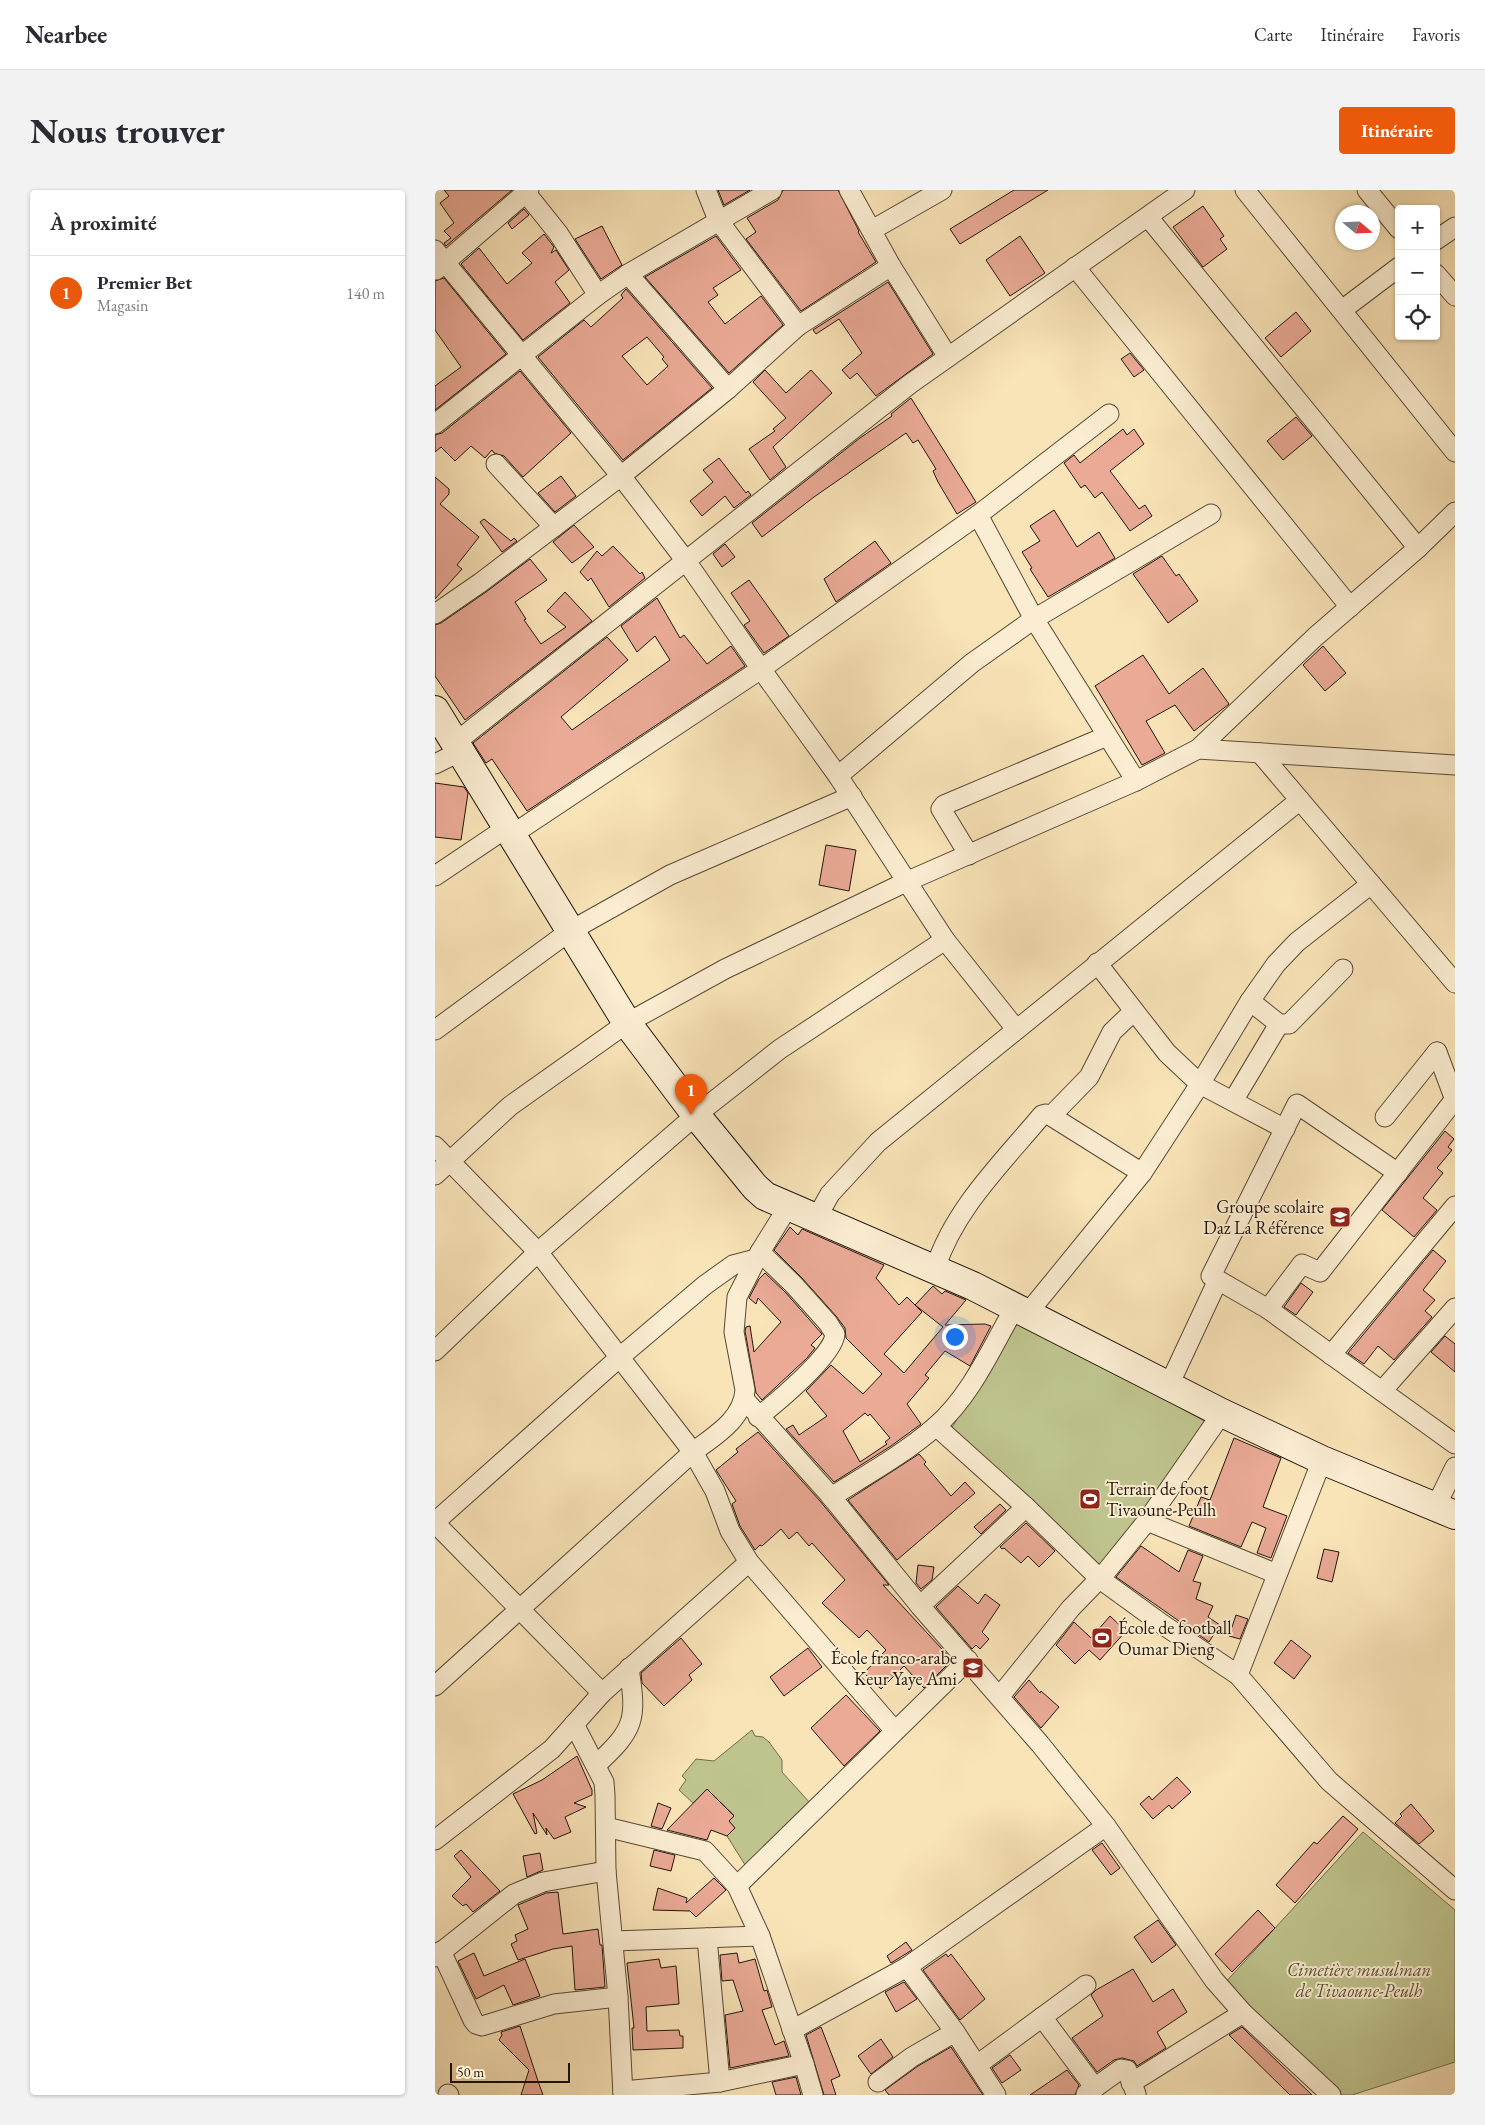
<!DOCTYPE html>
<html lang="fr">
<head>
<meta charset="utf-8">
<style>
  :root { --surface:#fff; --page:#f2f2f3; --text:#2b2b33; --muted:#7c7c81; --line:#e1e1e2; --accent:#ea580c }
  body { margin:0; font-family:"EB Garamond",serif; background:var(--page); color:var(--text) }
  .controls { position:absolute; right:15px; top:15px; display:grid; overflow:hidden; border-radius:5px; box-shadow:0 1px 4px #0004 }
  .controls button { width:45px; height:45px; display:grid; place-items:center; padding:0; border:0; border-bottom:1px solid var(--line); background:var(--surface); color:var(--text); font:25px sans-serif }
  .compass { position:absolute; left:900px; top:15px; width:45px; height:45px; border-radius:50%; background:var(--surface); box-shadow:0 1px 4px #0004; rotate:109deg }
  .scale { position:absolute; left:15px; bottom:12px; width:120px; box-sizing:border-box; padding-left:5px; border:2px solid #22150a; border-top:0; font-size:14px; line-height:18px; white-space:nowrap; color:#22150a; -webkit-text-stroke:4px #fbedd1; paint-order:stroke }
  .you { position:absolute; left:519px; top:1146px; width:18px; height:18px; margin:-12px; border:4px solid #fff; border-radius:50%; background:#1a73e8; box-shadow:0 0 0 8px #1a73e833 }
  .badge { display:grid; place-items:center; width:32px; height:32px; border-radius:50%; background:var(--accent); color:#fff; font-size:16px; font-weight:700 }
  .pin { position:absolute; translate:-50% -41px; filter:drop-shadow(0 1px 2px #0008) }
  .pin::after { content:''; position:absolute; top:26px; width:18px; height:15px; background:inherit; clip-path:polygon(0 0,100% 0,50% 100%) }
  .list { margin:0; padding:0; list-style:none }
  h2 { display:flex; justify-content:space-between; align-items:center; height:65px; margin:0; padding:0 20px; font-size:21px }
  h2 small { font-size:16px; font-weight:400; color:var(--muted) }
  .list li { display:grid; grid-template-columns:32px 1fr auto; gap:15px; align-items:center; box-sizing:border-box; height:75px; padding:0 20px; border-top:1px solid var(--line) }
  .list b { display:block; font-size:19px; white-space:nowrap }
  .list p { margin:0; font-size:16px; white-space:nowrap; color:var(--muted) }
  .list em { font-size:16px; font-style:normal; color:var(--muted) }
  .icon { flex:none; width:28px; height:28px; fill:none; stroke:currentColor; stroke-width:2; stroke-linecap:round; stroke-linejoin:round }
  .map { position:relative; flex:none; width:1020px; height:1905px; overflow:hidden; border-radius:5px }
  header { display:flex; align-items:center; gap:30px; box-sizing:border-box; height:70px; padding:0 25px; background:var(--surface); border-bottom:1px solid var(--line) }
  header strong { font-size:24px }
  nav { display:flex; gap:28px; margin-inline-start:auto; font-size:18px }
  .intro { display:flex; align-items:center; justify-content:space-between; box-sizing:border-box; height:120px; padding:0 30px }
  h1 { margin:0; font-size:35px }
  .button { padding:12px 22px; border-radius:5px; background:var(--accent); color:#fff; font-size:18px; font-weight:700 }
  main { display:flex; gap:30px; padding:0 30px }
  aside { flex:1; background:var(--surface); border-radius:5px; box-shadow:0 1px 4px #0004 }
  .map>svg:first-child { display:block }
  .green { fill:#bfc48e; stroke:#706c4c }
  .building { fill:#eaaa96; stroke:#22150a; fill-rule:evenodd }
  .lines { fill:none; stroke-linecap:round; stroke-linejoin:round }
  .street-casing { stroke:#584936; stroke-width:21 }
  .secondary-casing { stroke:#22150a; stroke-width:30 }
  .street { stroke:#fbedd1; stroke-width:19 }
  .secondary { stroke:#fbedd1; stroke-width:28 }
  .labels { text-anchor:middle; stroke-width:4; stroke-linejoin:round; paint-order:stroke }
  .poi-label { font-size:18px; fill:#22150a; stroke:#fbedd1; text-anchor:end }
  .park-label { font-size:18px; font-style:italic; fill:#595238; stroke:#fbedd1 }
</style>
</head>
<body>
<header>
<strong>Nearbee</strong>
<nav><a>Carte</a><a>Itinéraire</a><a>Favoris</a></nav>
</header>
<div class="intro"><h1>Nous trouver</h1><a class="button">Itinéraire</a></div>
<main>
<aside>
<h2>À proximité<small></small></h2>
<ul class="list">
<li><span class="badge">1</span><div><b>Premier Bet</b><p>Magasin</p></div><em>140 m</em></li>
</ul>
</aside>
<div class="map">
<svg width="1020" height="1905" viewBox="0 0 1020 1905">
  <rect width="100%" height="100%" fill="#f9e4b8"/>
  <filter id="stains"><feTurbulence type="fractalNoise" baseFrequency=".004" numOctaves="4"/><feColorMatrix values="0 0 0 0 .2 0 0 0 0 .09 0 0 0 0 .02 0 0 0 .5 -.17"/></filter>
  <radialGradient id="worn" r=".72"><stop offset=".6" stop-color="#630" stop-opacity="0"/><stop offset="1" stop-color="#630" stop-opacity=".3"/></radialGradient>
  <!-- green -->
  <g class="green">
    <polygon points="584,1130 775,1234 667,1379 516,1239"/>
    <polygon points="317,1540 320,1546 328,1547 334,1552 347,1570 347,1582 376,1614 312,1678 292,1646 300,1638 294,1631 299,1625 272,1599 258,1613 244,1600 251,1590 247,1586 261,1569 279,1571"/>
    <polygon points="928,1642 1020,1720 1020,1872 917,1905 905,1905 787,1796"/>
  </g>
  <!-- building -->
  <g class="building">
    <polygon points="9,0 77,0 11,56 9,53 16,48 9,41 19,33 5,13 14,6"/>
    <polygon points="283,0 315,0 289,15"/>
    <polygon points="348,0 403,0 424,41 423,42 441,72 366,121 311,49 321,42 312,28 343,10"/>
    <polygon points="579,0 613,0 525,54 515,39"/>
    <polygon points="768,16 789,46 785,49 792,59 768,77 738,37"/>
    <polygon points="89,19 94,25 77,39 73,33"/>
    <polygon points="167,36 187,75 166,89 140,49"/>
    <polygon points="109,44 119,57 116,63 121,60 134,80 120,92 135,113 88,150 26,74 44,58 72,94 97,73 87,63"/>
    <polygon points="281,46 306,80 278,98 283,105 273,112 290,134 326,106 348,135 294,183 210,87"/>
    <polygon points="585,46 610,83 575,106 551,70"/>
    <polygon points="9,88 71,164 0,220 0,196 26,177 0,140 0,91"/>
    <polygon points="453,92 498,164 441,206 422,183 415,189 407,180 427,163 404,129 381,144 378,140"/>
    <path d="M 191,99 L 277,198 L 188,270 L 103,167 L 149,130 L 156,137 L 188,108 L 186,105 ZM 212,147 L 229,167 L 227,169 L 233,176 L 212,195 L 187,166 Z"/>
    <polygon points="861,122 876,141 846,167 830,148"/>
    <polygon points="695,163 709,180 699,187 686,169"/>
    <polygon points="330,180 351,203 376,180 397,203 338,257 351,277 335,290 314,259 340,241 338,239 351,228 318,192"/>
    <polygon points="85,181 136,243 88,287 69,266 59,263 57,260 50,268 36,256 20,271 6,257 0,262 0,245 7,243"/>
    <polygon points="476,208 541,312 522,324 503,292 498,281 501,279 483,250 478,253 471,243 379,307 327,347 317,333 425,248 457,226 456,224"/>
    <polygon points="861,227 877,246 848,270 832,251"/>
    <polygon points="688,239 692,245 699,239 709,254 675,281 704,319 710,315 717,326 695,341 667,302 660,308 650,295 646,298 629,273 639,265 645,273"/>
    <polygon points="284,268 311,303 313,301 316,305 299,318 290,306 267,326 255,311 278,292 268,280"/>
    <polygon points="126,286 141,306 120,322 103,303"/>
    <polygon points="0,287 14,299 14,304 5,314 44,347 22,375 27,379 0,409"/>
    <polygon points="619,320 642,357 664,342 680,368 613,407 595,379 597,378 587,362 605,351 595,336"/>
    <polygon points="49,329 76,351 79,348 82,351 67,362 45,332"/>
    <polygon points="139,335 159,357 137,373 118,352"/>
    <polygon points="440,351 456,373 401,412 389,389"/>
    <polygon points="290,354 300,367 287,377 278,364"/>
    <polygon points="178,356 205,384 207,382 210,388 174,417 156,388 153,391 145,382 162,361 167,366"/>
    <polygon points="727,366 741,386 744,384 763,411 733,433 698,384"/>
    <polygon points="95,369 112,390 80,412 91,429 89,430 106,454 131,437 112,421 130,402 157,431 30,530 0,486 0,435 6,433 51,402"/>
    <polygon points="314,390 354,446 329,463 309,435 315,431 296,403"/>
    <polygon points="222,408 245,448 249,445 272,474 296,456 310,476 92,621 57,569 51,573 38,553 172,447 193,470 126,527 137,540 235,470 220,446 202,462 186,436"/>
    <polygon points="888,456 911,483 890,501 868,475"/>
    <polygon points="708,465 734,504 768,478 794,514 759,541 740,515 711,531 730,563 707,575 660,496"/>
    <polygon points="0,593 29,597 33,603 26,650 0,647"/>
    <polygon points="391,655 421,660 414,701 384,695"/>
    <polygon points="1010,941 1019,949 1013,957 1017,960 1002,978 1008,983 988,1008 1002,1020 979,1047 947,1020"/>
    <path d="M 355,1037 L 363,1045 L 367,1039 L 449,1075 L 441,1088 L 464,1115 L 472,1107 L 487,1122 L 449,1164 L 469,1183 L 508,1137 L 480,1115 L 498,1096 L 507,1104 L 510,1101 L 531,1110 L 510,1135 L 550,1134 L 556,1136 L 535,1176 L 510,1161 L 490,1185 L 494,1188 L 472,1214 L 486,1234 L 456,1256 L 399,1292 L 351,1239 L 358,1235 L 364,1245 L 392,1226 L 371,1201 L 396,1175 L 428,1204 L 447,1184 L 411,1148 L 410,1138 L 401,1126 L 367,1088 L 339,1060 ZM 430,1223 L 433,1226 L 435,1224 L 455,1248 L 450,1252 L 452,1254 L 425,1272 L 408,1241 Z"/>
    <polygon points="998,1060 1011,1071 988,1100 1000,1110 990,1121 997,1127 959,1170 943,1156 929,1174 913,1163"/>
    <polygon points="330,1083 351,1103 387,1144 376,1155 380,1158 372,1168 327,1210 321,1203 310,1141 311,1137 315,1136 319,1162 346,1132 323,1108 321,1114 314,1108 324,1089"/>
    <polygon points="866,1093 878,1102 861,1125 849,1117"/>
    <polygon points="1010,1146 1020,1154 1020,1182 996,1162"/>
    <polygon points="323,1242 385,1311 454,1395 448,1395 517,1470 489,1498 469,1476 446,1499 429,1483 451,1460 432,1440 424,1448 387,1413 410,1390 377,1353 374,1356 362,1342 354,1349 346,1339 327,1356 325,1355 320,1360 305,1336 297,1314 301,1311 281,1280 303,1262 301,1259"/>
    <polygon points="799,1248 846,1268 828,1317 852,1326 836,1368 822,1363 831,1338 817,1332 806,1357 754,1336 766,1307 775,1310"/>
    <polygon points="484,1264 491,1272 489,1274 516,1306 530,1292 540,1303 462,1370 413,1310"/>
    <polygon points="565,1314 571,1320 546,1344 539,1337"/>
    <polygon points="591,1333 620,1361 604,1377 593,1366 586,1373 569,1358 567,1359 565,1357"/>
    <polygon points="706,1356 744,1382 753,1360 768,1366 758,1391 766,1393 761,1409 778,1416 773,1427 785,1435 774,1452 681,1387"/>
    <polygon points="889,1359 904,1362 897,1392 882,1388"/>
    <polygon points="483,1375 499,1377 497,1390 486,1399 481,1393"/>
    <polygon points="523,1396 543,1414 550,1404 565,1415 547,1442 554,1449 545,1459 541,1455 537,1459 501,1417"/>
    <polygon points="801,1425 813,1429 805,1449 794,1446"/>
    <polygon points="675,1426 691,1441 665,1470 654,1460 640,1474 621,1455 639,1432 656,1448"/>
    <polygon points="246,1448 267,1474 254,1485 257,1490 229,1516 207,1493 206,1483"/>
    <polygon points="856,1450 876,1466 859,1489 839,1473"/>
    <polygon points="373,1458 387,1477 349,1506 335,1487"/>
    <polygon points="594,1490 605,1503 606,1501 624,1517 606,1538 579,1507"/>
    <polygon points="411,1505 445,1541 409,1576 376,1538"/>
    <polygon points="142,1566 157,1600 157,1605 139,1613 151,1617 130,1627 136,1642 119,1649 111,1638 112,1645 98,1623 102,1643 100,1644 78,1604 107,1590"/>
    <polygon points="742,1587 756,1602 737,1619 734,1615 718,1629 705,1614 714,1606 717,1610"/>
    <polygon points="272,1599 299,1626 294,1631 300,1638 292,1646 276,1640 272,1650 232,1640"/>
    <polygon points="223,1613 236,1618 227,1639 216,1636"/>
    <polygon points="976,1614 999,1641 984,1654 960,1633 967,1626 965,1624"/>
    <polygon points="908,1626 923,1639 860,1713 841,1695 879,1652 882,1654"/>
    <polygon points="667,1653 685,1678 676,1685 657,1660"/>
    <polygon points="26,1660 65,1701 38,1722 31,1714 28,1716 17,1706 36,1687 19,1666"/>
    <polygon points="219,1660 240,1665 236,1681 215,1676"/>
    <polygon points="105,1663 108,1680 92,1687 88,1666"/>
    <polygon points="279,1688 291,1700 261,1727 255,1721 218,1720 223,1698 252,1708 251,1713"/>
    <polygon points="123,1702 128,1744 163,1739 165,1755 167,1755 170,1797 140,1800 137,1756 118,1759 83,1770 76,1754 82,1751 80,1745 93,1739 83,1715 111,1703"/>
    <polygon points="823,1720 840,1738 797,1782 780,1764"/>
    <polygon points="723,1730 741,1755 717,1773 699,1747"/>
    <polygon points="471,1752 477,1760 456,1773 452,1766"/>
    <polygon points="39,1763 49,1786 90,1769 105,1806 78,1815 69,1795 41,1809 23,1771"/>
    <polygon points="302,1763 304,1773 320,1769 329,1801 332,1800 337,1817 327,1820 340,1855 349,1851 354,1866 295,1878 290,1825 308,1821 298,1790 287,1791 285,1765"/>
    <polygon points="511,1764 513,1767 516,1764 550,1809 525,1830 488,1780"/>
    <polygon points="224,1769 226,1778 241,1776 244,1814 211,1817 212,1841 244,1840 245,1846 248,1846 248,1858 198,1860 197,1838 199,1838 192,1773"/>
    <polygon points="698,1779 718,1812 738,1799 752,1822 722,1842 731,1858 702,1876 699,1871 687,1868 679,1870 662,1882 637,1848 668,1826 656,1805 661,1800"/>
    <polygon points="469,1792 482,1809 461,1822 450,1802"/>
    <polygon points="85,1836 104,1894 108,1905 86,1905 94,1880 64,1850 67,1845 66,1842"/>
    <polygon points="386,1837 405,1886 396,1890 401,1905 389,1905 371,1845"/>
    <polygon points="807,1837 813,1843 877,1905 855,1905 794,1845"/>
    <polygon points="446,1849 458,1867 436,1884 423,1866"/>
    <polygon points="516,1857 548,1905 454,1905 450,1900 483,1876"/>
    <polygon points="575,1865 586,1880 567,1893 557,1878"/>
    <polygon points="632,1880 644,1895 640,1905 595,1905"/>
    <polygon points="361,1887 366,1905 341,1905 337,1892"/>
  </g>
  <g class="lines">
    <!-- street casing -->
    <g class="street-casing">
      <g id="street">
        <polyline points="271,0 283,30 363,136"/>
        <polyline points="414,0 456,76 513,167"/>
        <polyline points="810,0 1020,262"/>
        <polyline points="932,0 964,39"/>
        <polyline points="91,3 123,43 163,105"/>
        <polyline points="713,27 983,358"/>
        <polyline points="437,40 507,0"/>
        <polyline points="1001,50 1020,37"/>
        <polyline points="0,60 186,286 251,371 326,479 403,586 510,750 581,839"/>
        <polyline points="640,77 915,417"/>
        <polyline points="1,80 94,0"/>
        <polyline points="193,84 293,199"/>
        <polyline points="1001,84 1020,106"/>
        <polyline points="907,120 964,77"/>
        <polyline points="0,234 163,105 193,84 337,0"/>
        <polyline points="61,274 119,337"/>
        <polyline points="543,325 599,429 701,591"/>
        <polyline points="0,424 45,393 186,286 293,199 363,136 456,76"/>
        <polyline points="21,552 475,194 750,0"/>
        <polyline points="763,559 880,447 983,358 1020,322"/>
        <polyline points="825,563 1020,793"/>
        <polyline points="0,574 26,561"/>
        <polyline points="403,586 537,473 599,429 776,324"/>
        <polyline points="78,644 326,479 543,325 674,224"/>
        <polyline points="534,665 506,619 509,615 672,546"/>
        <polyline points="0,686 73,637"/>
        <polyline points="662,773 732,863 765,894 850,939"/>
        <polyline points="815,811 844,834 854,834 908,779"/>
        <polyline points="0,840 135,741 235,685 417,606"/>
        <polyline points="1002,862 1020,910"/>
        <polyline points="798,911 844,834"/>
        <polyline points="616,926 654,887 677,842 699,821"/>
        <polyline points="950,927 1002,862"/>
        <polyline points="0,956 103,1062 258,1262 280,1301 295,1341 314,1372 460,1541"/>
        <polyline points="963,983 862,914 776,1086 833,1119 1020,1254"/>
        <polyline points="0,985 75,916 192,833 290,779 473,691 701,591 763,559 1020,575"/>
        <polyline points="381,1029 395,1004 443,952 865,610"/>
        <path d="M 500,1079 C 519,1019 567,973 607,925 L 611,924 L 616,926 L 707,983"/>
        <polyline points="833,1119 867,1074 885,1082 1020,909"/>
        <polyline points="592,1124 707,983 765,894 815,811 841,774 862,752 936,694"/>
        <polyline points="0,1161 103,1062 261,925 345,859 510,750"/>
        <polyline points="896,1165 1020,1016"/>
        <polyline points="734,1195 783,1090"/>
        <polyline points="947,1201 1020,1118"/>
        <polyline points="309,1209 394,1304 485,1416 605,1554 671,1636 779,1790 808,1823 896,1905"/>
        <path d="M 323,1227 C 341,1213 399,1165 400,1144 L 393,1133 L 359,1095 L 325,1062"/>
        <polyline points="501,1236 591,1317 665,1389 727,1434 803,1485 894,1591 1020,1700"/>
        <path d="M 396,1307 C 431,1285 469,1264 500,1237 C 536,1206 557,1157 580,1117"/>
        <polyline points="1001,1316 1020,1277"/>
        <polyline points="712,1331 842,1384"/>
        <polyline points="0,1332 185,1167 270,1095 298,1075 321,1069"/>
        <polyline points="0,1333 167,1503"/>
        <polyline points="485,1416 591,1317"/>
        <polyline points="803,1485 887,1270"/>
        <path d="M 0,1496 L 258,1262 C 279,1246 308,1230 310,1200 L 299,1142 L 302,1107 L 325,1062 L 353,1017"/>
        <polyline points="565,1506 636,1418 670,1383 712,1331 787,1223"/>
        <polyline points="139,1534 169,1592 170,1605 171,1681 183,1807 188,1905"/>
        <path d="M 161,1575 C 200,1539 202,1530 194,1478"/>
        <polyline points="171,1637 270,1661 302,1696 325,1746 369,1874 378,1905"/>
        <polyline points="0,1650 117,1559 167,1503 314,1372"/>
        <polyline points="302,1696 533,1470"/>
        <polyline points="272,1748 285,1892"/>
        <polyline points="178,1751 325,1746"/>
        <polyline points="6,1761 38,1830 41,1834 47,1836 119,1814 183,1807"/>
        <polyline points="0,1767 79,1704 108,1692 171,1681"/>
        <polyline points="472,1777 520,1842 561,1905"/>
        <polyline points="607,1827 660,1898"/>
        <polyline points="357,1840 472,1777 671,1636"/>
        <polyline points="542,1875 651,1795"/>
        <polyline points="443,1892 477,1867 520,1842"/>
        <polyline points="696,1893 808,1823"/>
        <polyline points="188,1901 285,1892 369,1874"/>
        <polyline points="13,1904 14,1905"/>
        <polyline points="651,1904 686,1879 692,1880 701,1904"/>
      </g>
    </g>
    <!-- secondary casing -->
    <g class="secondary-casing">
      <polyline id="secondary" points="0,520 192,833 261,925 320,997 330,1006 538,1096 787,1223 887,1270 1020,1325"/>
    </g>
    <!-- street -->
    <use href="#street" class="street"/>
    <!-- secondary -->
    <use href="#secondary" class="secondary"/>
  </g>
  <!-- icons -->
  <defs>
    <g id="school-square" transform="scale(1.125)"><rect x="-9" y="-9" width="18" height="18" rx="4" fill="#8f2418" stroke="#fbedd1"/><path d="M0-5L7-2L0 1L-7-2ZM-4 1L0 2.5L4 1V4Q0 6-4 4Z" fill="#fff"/></g>
    <g id="stadium-square" transform="scale(1.125)"><rect x="-9" y="-9" width="18" height="18" rx="4" fill="#8f2418" stroke="#fbedd1"/><path d="M0-5a6.5 5 0 1 0 0 10a6.5 5 0 1 0 0-10ZM-3.5-1.8h7v3.6h-7Z" fill="#fff"/></g>
  </defs>
  <g fill-rule="evenodd">
    <use href="#school-square" x="905" y="1027"/>
    <use href="#stadium-square" x="655" y="1309"/>
    <use href="#stadium-square" x="667" y="1448"/>
    <use href="#school-square" x="538" y="1478"/>
  </g>
  <g class="labels">
    <!-- poi labels -->
    <g class="poi-label">
      <text x="889" y="1023">Groupe scolaire<tspan x="889" dy="21">Daz La Référence</tspan></text>
      <text x="671" y="1305" text-anchor="start">Terrain de foot<tspan x="671" dy="21">Tivaoune-Peulh</tspan></text>
      <text x="683" y="1444" text-anchor="start">École de football<tspan x="683" dy="21">Oumar Dieng</tspan></text>
      <text x="522" y="1474">École franco-arabe<tspan x="522" dy="21">Keur Yaye Ami</tspan></text>
    </g>
    <!-- park labels -->
    <g class="park-label">
      <text x="924" y="1786">Cimetière musulman<tspan x="924" dy="21">de Tivaoune-Peulh</tspan></text>
    </g>
  </g>
  <rect width="100%" height="100%" filter="url(#stains)"/>
  <rect width="100%" height="100%" fill="url(#worn)"/>
</svg>
<div class="controls">
<button>+</button>
<button>−</button>
<button><svg class="icon" aria-label="locate" viewBox="0 0 24 24"><circle cx="12" cy="12" r="6"/><path d="M12 2v4M12 18v4M2 12h4M18 12h4"/></svg></button>
</div>
<svg class="compass" viewBox="-18 -18 36 36"><path d="M0-13l5 13h-10z" fill="#e53935"/><path d="M0 13l5-13h-10z" fill="#7c7c81"/></svg>
<div class="scale">50 m</div>
<div class="you"></div>
<div class="pin badge" style="left:256px;top:925px">1</div>
</div>
</main>
</body>
</html>
